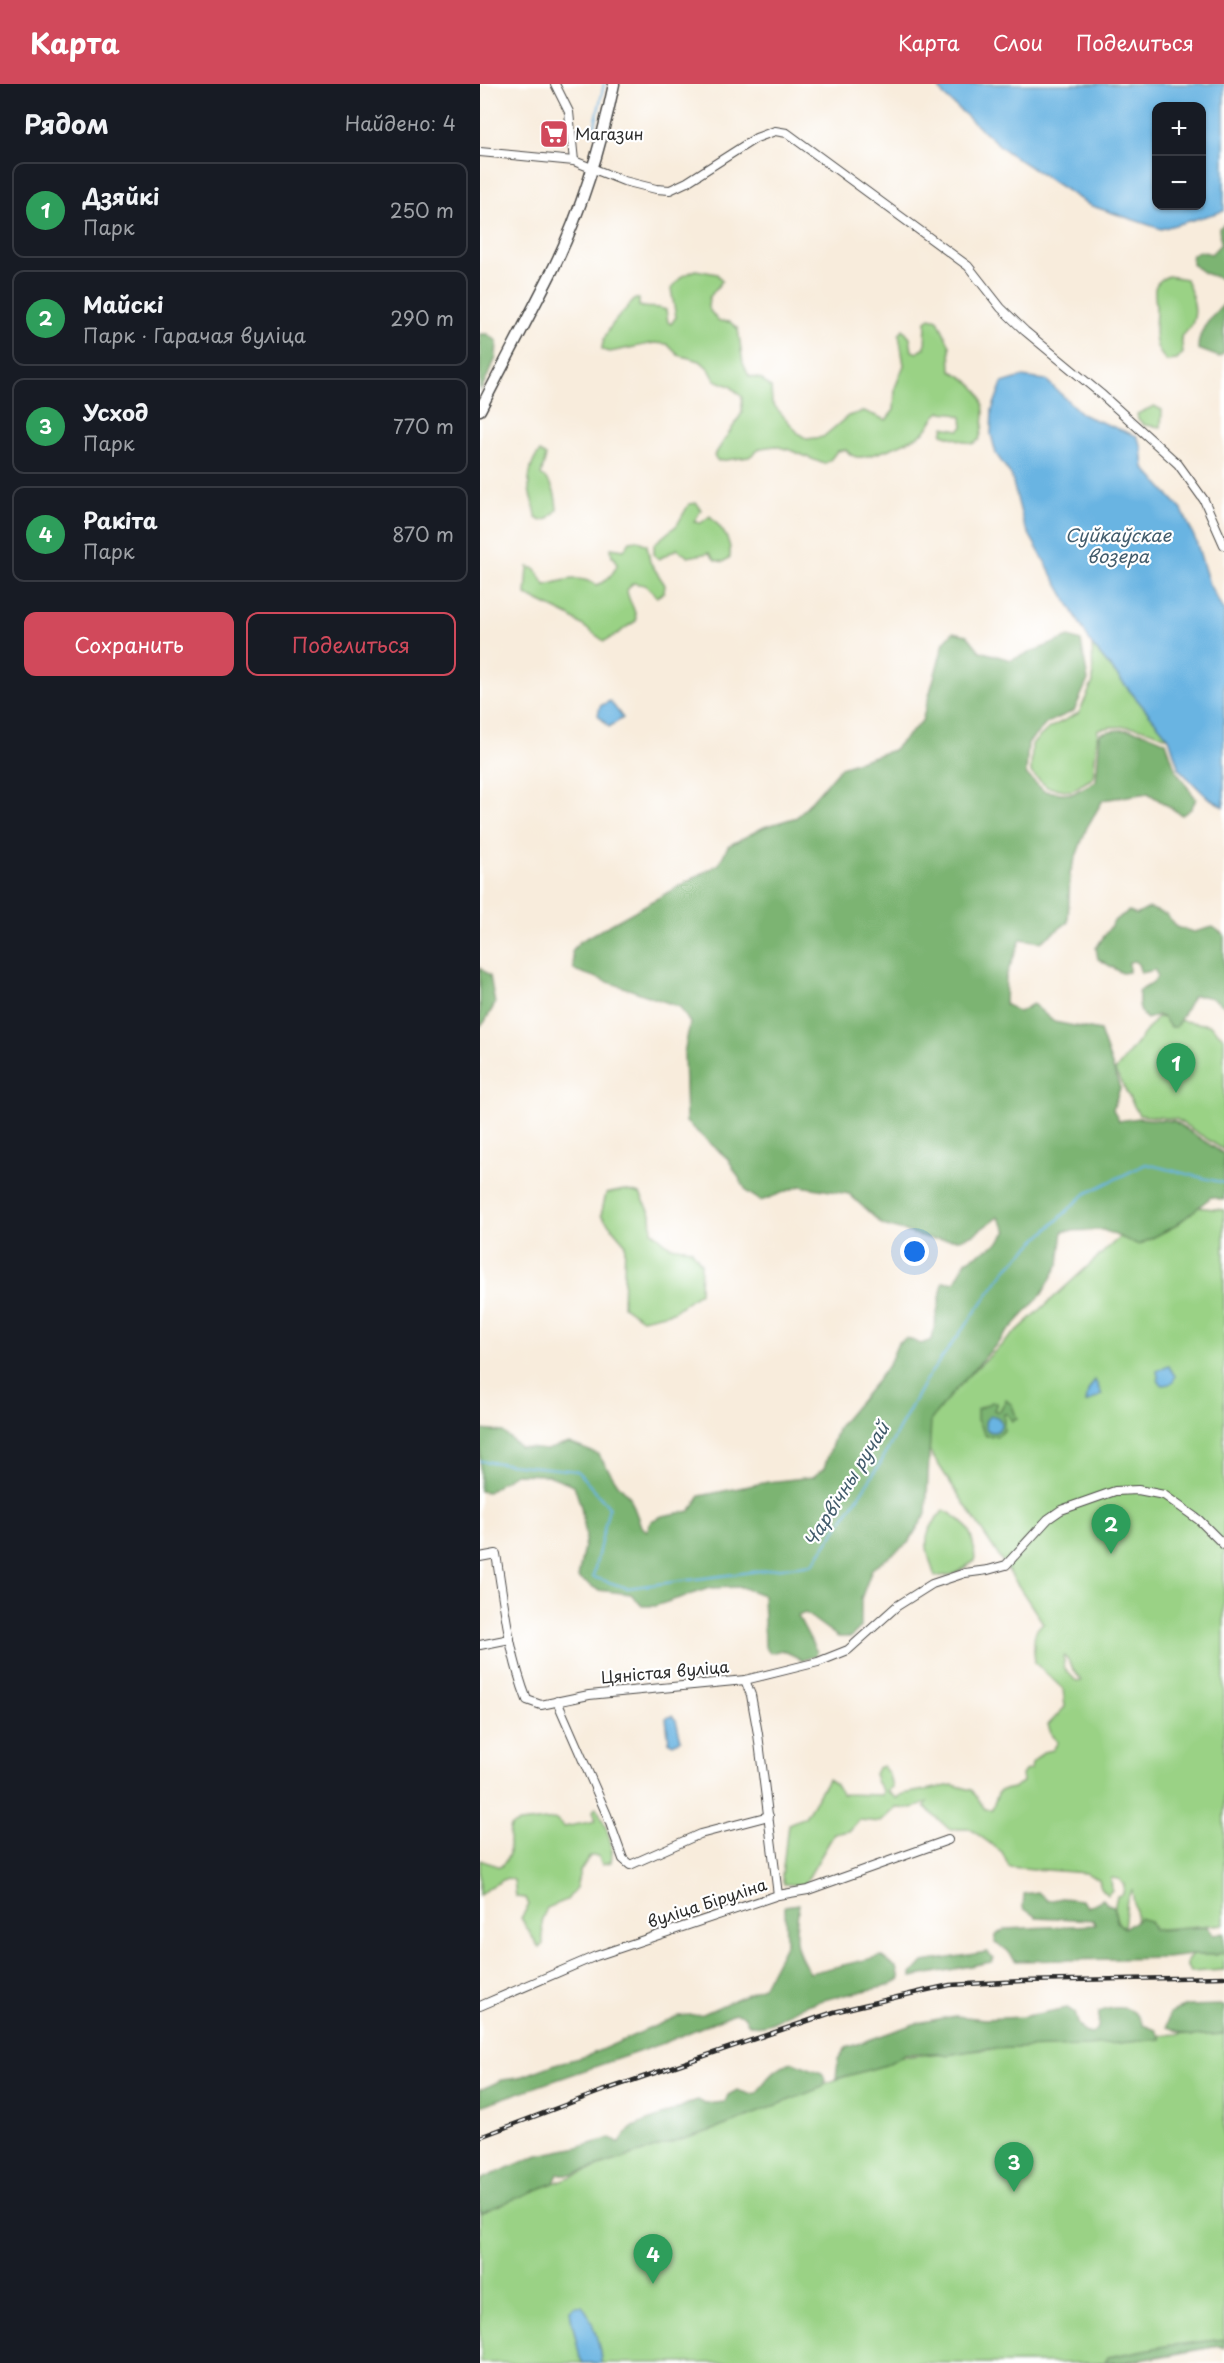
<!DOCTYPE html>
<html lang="ru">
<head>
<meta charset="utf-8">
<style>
  :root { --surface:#171b24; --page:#20242c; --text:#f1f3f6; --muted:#9ea1a6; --line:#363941; --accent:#d1495b }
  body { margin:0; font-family:"Playpen Sans",sans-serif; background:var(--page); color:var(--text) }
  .controls { position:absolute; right:18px; top:18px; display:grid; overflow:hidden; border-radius:12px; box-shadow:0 2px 4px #0004 }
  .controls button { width:54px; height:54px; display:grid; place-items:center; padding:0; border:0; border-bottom:2px solid var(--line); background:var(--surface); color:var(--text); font:30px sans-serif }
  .you { position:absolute; left:435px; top:1168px; width:21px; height:21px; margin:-15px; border:4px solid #fff; border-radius:50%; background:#1a73e8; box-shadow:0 0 0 9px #1a73e833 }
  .badge { display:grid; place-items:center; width:39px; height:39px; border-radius:50%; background:var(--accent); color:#fff; font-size:20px; font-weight:700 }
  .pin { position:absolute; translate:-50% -50px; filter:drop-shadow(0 2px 3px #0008) }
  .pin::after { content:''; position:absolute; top:32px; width:21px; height:18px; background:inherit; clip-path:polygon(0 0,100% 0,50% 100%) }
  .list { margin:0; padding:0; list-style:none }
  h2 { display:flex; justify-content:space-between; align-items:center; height:78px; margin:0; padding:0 24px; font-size:26px }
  h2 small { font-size:20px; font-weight:400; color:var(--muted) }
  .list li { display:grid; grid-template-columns:39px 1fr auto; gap:18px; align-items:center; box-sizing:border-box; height:96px; margin:0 12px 12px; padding:0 12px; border:2px solid var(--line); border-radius:12px }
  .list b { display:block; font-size:22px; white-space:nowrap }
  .list p { margin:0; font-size:20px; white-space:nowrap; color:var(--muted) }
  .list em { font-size:20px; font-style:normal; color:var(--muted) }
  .actions { display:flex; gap:12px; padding:18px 24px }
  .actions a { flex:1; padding:14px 0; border:2px solid var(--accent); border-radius:12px; text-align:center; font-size:21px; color:var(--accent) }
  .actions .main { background:var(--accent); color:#fff }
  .map { position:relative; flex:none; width:744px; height:2279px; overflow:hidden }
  header { display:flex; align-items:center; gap:36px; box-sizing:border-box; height:84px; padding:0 30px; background:var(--accent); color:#fff }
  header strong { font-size:28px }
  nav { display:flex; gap:33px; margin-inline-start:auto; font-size:21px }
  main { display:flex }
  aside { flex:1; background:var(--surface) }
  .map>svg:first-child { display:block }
  .green { fill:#9ad285; stroke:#627e58; stroke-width:1.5; fill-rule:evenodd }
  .forest { fill:#7bb472; stroke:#53704e; stroke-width:1.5 }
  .water { fill:#69b4e2; stroke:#4a7086; stroke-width:1.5; fill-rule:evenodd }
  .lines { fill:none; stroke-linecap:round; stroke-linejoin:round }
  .stream { stroke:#69b4e2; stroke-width:2 }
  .minor-casing { stroke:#4a4846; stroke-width:10 }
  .major-casing { stroke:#4a4846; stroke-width:13 }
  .minor { stroke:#fff; stroke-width:8 }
  .major { stroke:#fff; stroke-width:10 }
  .rail-casing { stroke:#2b2b2b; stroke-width:4.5 }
  .rail { stroke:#fff; stroke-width:2; stroke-dasharray:7; stroke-linecap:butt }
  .labels { text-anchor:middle; stroke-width:4.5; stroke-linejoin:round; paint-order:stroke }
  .poi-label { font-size:16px; fill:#2b2b2b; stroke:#fff; text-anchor:start }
  .street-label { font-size:16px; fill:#2b2b2b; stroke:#fff }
  .water-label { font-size:18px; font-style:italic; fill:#415b6b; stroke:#fff }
</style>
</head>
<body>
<header>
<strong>Карта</strong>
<nav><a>Карта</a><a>Слои</a><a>Поделиться</a></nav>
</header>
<main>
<aside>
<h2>Рядом<small>Найдено: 4</small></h2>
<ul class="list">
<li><span class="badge" style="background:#2e9e5b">1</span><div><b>Дзяйкі</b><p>Парк</p></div><em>250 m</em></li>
<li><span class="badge" style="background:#2e9e5b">2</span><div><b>Майскі</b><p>Парк · Гарачая вуліца</p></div><em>290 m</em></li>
<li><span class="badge" style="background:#2e9e5b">3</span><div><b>Усход</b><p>Парк</p></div><em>770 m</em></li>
<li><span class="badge" style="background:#2e9e5b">4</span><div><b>Ракіта</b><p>Парк</p></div><em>870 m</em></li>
</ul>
<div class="actions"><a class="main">Сохранить</a><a>Поделиться</a></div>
</aside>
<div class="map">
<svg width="744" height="2279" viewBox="0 0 744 2279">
  <rect width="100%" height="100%" fill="#fff"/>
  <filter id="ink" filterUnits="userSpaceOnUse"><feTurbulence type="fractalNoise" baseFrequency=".0167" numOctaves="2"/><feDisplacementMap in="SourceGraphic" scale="12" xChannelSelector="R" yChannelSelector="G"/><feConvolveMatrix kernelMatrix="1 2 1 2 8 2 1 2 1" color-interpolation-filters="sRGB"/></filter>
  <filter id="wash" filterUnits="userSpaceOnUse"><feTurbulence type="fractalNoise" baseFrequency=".008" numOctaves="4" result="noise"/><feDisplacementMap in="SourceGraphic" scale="24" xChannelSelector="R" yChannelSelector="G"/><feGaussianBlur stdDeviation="1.35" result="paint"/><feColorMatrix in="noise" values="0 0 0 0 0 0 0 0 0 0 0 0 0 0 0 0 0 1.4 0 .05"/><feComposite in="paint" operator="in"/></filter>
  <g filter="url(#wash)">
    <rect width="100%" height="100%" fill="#f8ecdc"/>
    <!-- green -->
    <g class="green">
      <path d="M 216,186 L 237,190 L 242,197 L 229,214 L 228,224 L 238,237 L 250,238 L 258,245 L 263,279 L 269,292 L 281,295 L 291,304 L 292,319 L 319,350 L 327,355 L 343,353 L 368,332 L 384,327 L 406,336 L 414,326 L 415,304 L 424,281 L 419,251 L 423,245 L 430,253 L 432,267 L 437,269 L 445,264 L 446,237 L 450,234 L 458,236 L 470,262 L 471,287 C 504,301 510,323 499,356 L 492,360 L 462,350 L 464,343 L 479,346 L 483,343 L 482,333 L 472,329 L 460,328 C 453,333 451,339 446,346 C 436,356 396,371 382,373 C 375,374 370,371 366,366 L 357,367 L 351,375 L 344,380 L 310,366 L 295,362 L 281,364 L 269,373 L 238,377 L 234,372 L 262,329 L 262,313 L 250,302 L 235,296 L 229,285 L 220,277 L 198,271 L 187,260 L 174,259 L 130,268 L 122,266 C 122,246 143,229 155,215 L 159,215 L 159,222 C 169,225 176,222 186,226 L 188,238 L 191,240 L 196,233 L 191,205 L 202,192 Z"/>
      <path d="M 688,192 L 706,195 C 715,216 722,238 701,252 L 703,269 L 697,276 L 687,277 C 670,262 676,244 676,224 C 676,218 674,210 675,205 C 676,198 682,195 688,192 Z"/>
      <polygon points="674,322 682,326 681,343 664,341 658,335 657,330"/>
      <path d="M 60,368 L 66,372 L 61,391 C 74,400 76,411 77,426 L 68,435 L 61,437 L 56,434 C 56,424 52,419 50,410 C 47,397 50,378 60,368 Z"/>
      <path d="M 217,419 L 221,426 L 214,438 L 221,439 L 230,432 C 241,444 252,455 250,473 L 243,478 L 235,476 L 229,469 L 208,473 L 197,465 L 179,475 L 174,471 L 174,460 L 197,441 L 209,420 Z"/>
      <path d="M 157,456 L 167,461 L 170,478 L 185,501 L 184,508 L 177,513 L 165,501 L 153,499 L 147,506 C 148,519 156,522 156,537 C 145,543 137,552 124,557 L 89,532 L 46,511 L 48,483 L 56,485 L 65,501 C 83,497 99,490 116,501 C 126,499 132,491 137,482 L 135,474 L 132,473 L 131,464 L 144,466 L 150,457 Z"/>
      <path d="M 612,561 L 689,654 C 660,642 650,640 618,645 L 613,694 L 591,707 L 567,703 L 551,689 L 552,660 L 569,644 L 599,629 L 613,598 Z"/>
      <polygon points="677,933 730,941 744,954 744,1066 696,1035 659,1031 635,987"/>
      <polygon points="144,1106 160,1110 171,1130 172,1147 190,1162 211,1165 221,1179 220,1208 193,1228 162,1235 143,1222 145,1159 121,1131 126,1110"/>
      <path d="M 677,1119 L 744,1126 L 744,1840 L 658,1847 L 652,1806 L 647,1815 L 644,1845 C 633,1835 633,1826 637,1812 L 643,1810 L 644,1801 L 639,1795 L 631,1794 L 632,1806 L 627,1811 L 621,1805 L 619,1795 L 605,1789 L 529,1783 L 522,1768 L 490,1745 L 469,1745 L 445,1723 L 447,1718 C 437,1725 427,1725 416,1724 L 401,1738 L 379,1736 L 369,1747 L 354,1750 L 324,1801 L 304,1800 L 302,1792 L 308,1740 L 325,1733 L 348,1695 L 356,1700 L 362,1710 L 402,1711 L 403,1707 L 397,1699 L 394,1690 L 397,1684 L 403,1682 L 409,1691 L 412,1703 L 407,1707 L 416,1714 L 423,1710 L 473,1701 L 492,1706 L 505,1725 L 512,1725 L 519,1707 L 533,1704 L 543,1698 L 542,1691 L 545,1687 L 551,1685 L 552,1679 L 563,1668 L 573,1666 L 578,1658 L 572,1652 L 568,1641 L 585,1623 L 583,1605 L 555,1579 C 554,1565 550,1548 563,1539 L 433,1342 ZM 584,1572 L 585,1572 L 601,1597 L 597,1598 L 584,1584 Z"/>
      <path d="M 464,1426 C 488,1438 494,1449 495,1477 L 474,1490 L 455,1493 C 445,1461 440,1452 464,1426 Z"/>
      <path d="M 116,1723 C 125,1739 135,1760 131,1778 L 122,1780 L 118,1772 L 110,1772 L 100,1787 L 96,1804 L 87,1816 L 67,1824 L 62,1835 L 63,1860 L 59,1864 L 41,1834 L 49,1821 L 46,1814 L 36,1813 L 34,1796 L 27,1794 L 10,1803 L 0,1812 L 0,1776 L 20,1783 C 36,1769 25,1760 31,1742 L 39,1739 L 75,1735 L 84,1743 L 116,1737 L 113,1727 Z"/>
      <polygon points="744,1868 744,1886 711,1888 707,1883 707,1877 712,1871 736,1871"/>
      <polygon points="744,1946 744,2261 646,2279 0,2279 0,2126 418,1973"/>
    </g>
    <!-- forest -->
    <g class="forest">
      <polygon points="744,140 744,196 724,189 712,180 712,171 721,167 731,170 741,160 739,144"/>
      <path d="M 744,220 L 744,269 L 739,273 L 718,265 C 718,245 731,234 744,220 Z"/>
      <polygon points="0,250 7,250 17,257 16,274 0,308"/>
      <path d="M 473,548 L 487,551 L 500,567 L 531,576 L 589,553 L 601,557 L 608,596 L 594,627 L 567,639 L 548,659 L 546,690 L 564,707 L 592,710 L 616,697 L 620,649 C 650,643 659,645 686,658 L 696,687 L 716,715 L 711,725 L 702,731 L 668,709 L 623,716 L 607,743 L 590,789 L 588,838 L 561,858 L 541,855 L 526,892 L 525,920 L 539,928 L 553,920 L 574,938 L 620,947 L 640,1004 L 633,1025 L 639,1037 L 658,1034 L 694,1037 L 744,1070 L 744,1116 L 731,1113 L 695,1142 L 659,1161 L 623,1146 L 583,1147 L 579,1180 L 562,1210 L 469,1313 L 451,1336 L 446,1430 L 428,1459 L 392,1485 L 381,1515 L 381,1543 L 371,1553 L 358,1553 L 325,1529 L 318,1532 L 337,1568 L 336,1572 L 323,1576 L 302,1566 L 290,1569 L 285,1563 L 283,1511 L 261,1503 L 230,1504 L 175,1522 L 162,1522 L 151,1510 L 118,1506 L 98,1494 L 106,1452 L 101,1423 L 94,1401 L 68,1391 L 34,1390 L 8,1408 L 0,1407 L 0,1346 L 23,1348 L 40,1363 L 66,1366 L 89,1359 L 118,1370 L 138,1400 L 150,1413 L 161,1442 L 167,1447 L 171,1437 L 182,1432 L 210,1427 L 220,1412 L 288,1398 L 333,1393 L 344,1384 L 358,1343 L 396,1298 L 409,1280 L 418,1259 L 426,1254 L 441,1260 L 452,1256 L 463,1198 L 475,1198 L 486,1177 L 518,1159 L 527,1147 L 518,1133 L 494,1150 L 480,1155 L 451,1155 L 403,1141 L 369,1110 L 320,1102 L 281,1117 L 267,1108 L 248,1075 L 206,1038 L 204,969 L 210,939 L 200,923 L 94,886 L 92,867 L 99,858 L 239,780 L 248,762 L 284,743 L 317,733 L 361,683 L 413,666 L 442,637 L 464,558 Z"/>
      <path d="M 669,824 L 687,831 L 696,843 L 714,848 L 733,843 L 744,851 L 744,922 C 734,914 726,911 713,912 L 696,943 L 690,943 L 684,934 L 677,931 L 667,935 C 657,927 659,919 659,907 L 673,899 L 677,892 L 675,886 L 661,889 L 658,880 L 654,877 L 649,878 L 649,888 L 642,889 L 618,875 L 616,864 L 635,836 L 649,827 L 656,831 Z"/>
      <polygon points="0,884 10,892 15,920 4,939 0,942"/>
      <polygon points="526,1316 532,1321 537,1335 532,1337 527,1330 524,1330 524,1347 518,1352 506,1352 497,1336 497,1325 512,1318 517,1319 514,1326 519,1328"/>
      <polygon points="558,1808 568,1817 582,1814 601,1816 608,1823 623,1815 627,1820 634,1822 637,1838 644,1845 660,1834 670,1837 674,1846 728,1843 733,1851 744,1849 744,1868 736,1871 712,1871 686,1874 536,1877 527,1866 515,1859 516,1851 525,1845 615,1841 613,1836 556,1833 543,1824 544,1810"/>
      <path d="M 319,1820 C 315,1853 311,1860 330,1889 L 401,1872 L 417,1884 L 420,1895 L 411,1901 C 384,1908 349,1912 324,1922 C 305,1929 290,1947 268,1940 L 264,1931 L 255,1929 L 184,1959 L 0,2022 L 0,2006 L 22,1996 L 38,1994 L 78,1979 L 107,1972 L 198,1932 L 223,1930 L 283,1903 L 306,1859 L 305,1822 Z"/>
      <polygon points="507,1868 514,1874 511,1878 432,1893 432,1890 443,1878"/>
      <polygon points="744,1921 744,1950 711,1952 687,1943 689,1929 706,1922"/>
      <path d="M 587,1924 L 595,1929 L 598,1939 L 604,1948 L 611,1950 L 618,1944 L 619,1928 C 636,1921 656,1921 663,1941 L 676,1946 L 681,1955 L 608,1962 L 502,1965 L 468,1971 L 458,1969 L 425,1970 L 406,1981 L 356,1995 L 358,1975 L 366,1964 L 437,1939 L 475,1932 L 505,1935 L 542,1933 Z"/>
      <path d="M 313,1978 L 342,1989 L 346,1996 L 343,2003 L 236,2045 L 93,2090 L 78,2090 L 74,2099 L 0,2129 L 0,2096 L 58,2071 L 104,2062 L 131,2054 L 140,2059 C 150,2038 168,2038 187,2030 C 198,2025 207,2019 218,2016 L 225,2020 L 245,2018 L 248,2011 L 257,2006 L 269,2010 L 277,2009 C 286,1995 297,1981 313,1978 Z"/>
      <polygon points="744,2255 744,2264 739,2262 638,2279 625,2278 628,2273 685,2262"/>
    </g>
    <!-- water -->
    <g class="water">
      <path d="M 457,0 L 744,0 L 744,127 L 681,145 L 609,121 L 527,68 L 463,11 ZM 676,22 L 722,22 L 722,122 L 676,122 Z"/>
      <polygon points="542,293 566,296 603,331 657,352 662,364 664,384 702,426 716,457 729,500 744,528 744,723 727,713 699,685 689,654 612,561 544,441 531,391 516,370 511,350 512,326 522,299"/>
      <polygon points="130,617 143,634 129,643 118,631 120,622"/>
      <path d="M 688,1281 L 695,1292 C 694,1299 690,1301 683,1301 L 679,1298 L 677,1287 Z"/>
      <polygon points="615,1296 622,1311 606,1319 608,1307"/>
      <circle cx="513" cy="1340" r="8"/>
      <polygon points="192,1632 196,1636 201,1656 193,1660 189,1658 186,1634"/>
      <path d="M 96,2222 L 102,2222 C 112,2231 121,2265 121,2279 L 103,2279 L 100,2274 L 91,2233 L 90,2226 Z"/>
    </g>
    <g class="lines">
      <!-- stream -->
      <g class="stream">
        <polyline points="113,50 124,0"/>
        <polyline points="0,1377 97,1387 129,1423 113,1493 147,1504 333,1480 400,1380 445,1297 528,1183 605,1110 666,1080 744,1099"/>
      </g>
    </g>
  </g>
  <g filter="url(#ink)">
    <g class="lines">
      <!-- minor casing -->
      <g class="minor-casing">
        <g id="minor">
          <polyline points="75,0 89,28 94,77"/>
          <polyline points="0,68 94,77 144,97 176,105 190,106 207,98 276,54 295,47 307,49 488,182 521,224 545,247 621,310 698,380 724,416 744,461"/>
          <path d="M 0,1473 L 16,1470 C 24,1519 29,1570 47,1616 L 61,1621 L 109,1611 L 265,1596 L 338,1578 L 368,1566 L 417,1522 L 452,1500 L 485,1489 L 508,1486 L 526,1481 L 568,1435 L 581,1426 L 635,1407 L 658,1406 L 684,1411 L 719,1436 L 744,1461"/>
          <polyline points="0,1561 30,1555"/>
          <polyline points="265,1596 271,1611 278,1650 298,1811"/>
          <polyline points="77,1617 127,1731 143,1775 150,1781 220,1750 289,1732"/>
          <polyline points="0,1922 116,1872 298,1811 328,1806 468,1756"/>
        </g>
      </g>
      <!-- major casing -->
      <g class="major-casing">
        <path id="major" d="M 0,326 C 24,279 50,231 74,183 C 102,125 121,63 134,0"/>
      </g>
      <!-- minor -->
      <use href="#minor" class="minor"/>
      <!-- major -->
      <use href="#major" class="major"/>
      <!-- rail casing -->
      <g class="rail-casing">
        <polyline id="rail" points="0,2053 122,2007 354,1928 443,1907 470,1901 542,1897 744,1893"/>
      </g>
      <!-- rail -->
      <use href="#rail" class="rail"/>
    </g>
  </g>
  <!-- icons -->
  <defs>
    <g id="supermarket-square" transform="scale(1.5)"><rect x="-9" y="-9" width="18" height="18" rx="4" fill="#d1495b" stroke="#fff"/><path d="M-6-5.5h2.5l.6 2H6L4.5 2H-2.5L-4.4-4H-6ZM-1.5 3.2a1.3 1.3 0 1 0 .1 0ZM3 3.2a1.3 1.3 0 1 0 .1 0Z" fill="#fff"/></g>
  </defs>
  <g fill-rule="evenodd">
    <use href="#supermarket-square" x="74" y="50"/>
  </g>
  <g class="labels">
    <!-- poi labels -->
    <g class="poi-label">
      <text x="95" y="56">Магазин</text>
    </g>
    <!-- street labels -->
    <g class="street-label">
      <text transform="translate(185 1588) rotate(-5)" y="6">Цяністая вуліца</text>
      <text transform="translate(227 1819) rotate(-18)" y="6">вуліца Біруліна</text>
    </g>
    <!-- water labels -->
    <g class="water-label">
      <text x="638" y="458">Суйкаўскае<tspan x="638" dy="21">возера</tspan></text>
      <text transform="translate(367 1401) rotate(-58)" y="6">Чарвічны ручай</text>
    </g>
  </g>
</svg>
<div class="controls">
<button>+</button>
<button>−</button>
</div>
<div class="you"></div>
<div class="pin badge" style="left:696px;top:1009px;background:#2e9e5b">1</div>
<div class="pin badge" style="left:631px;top:1470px;background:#2e9e5b">2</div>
<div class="pin badge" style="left:534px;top:2108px;background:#2e9e5b">3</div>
<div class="pin badge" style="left:173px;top:2200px;background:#2e9e5b">4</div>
</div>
</main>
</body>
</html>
